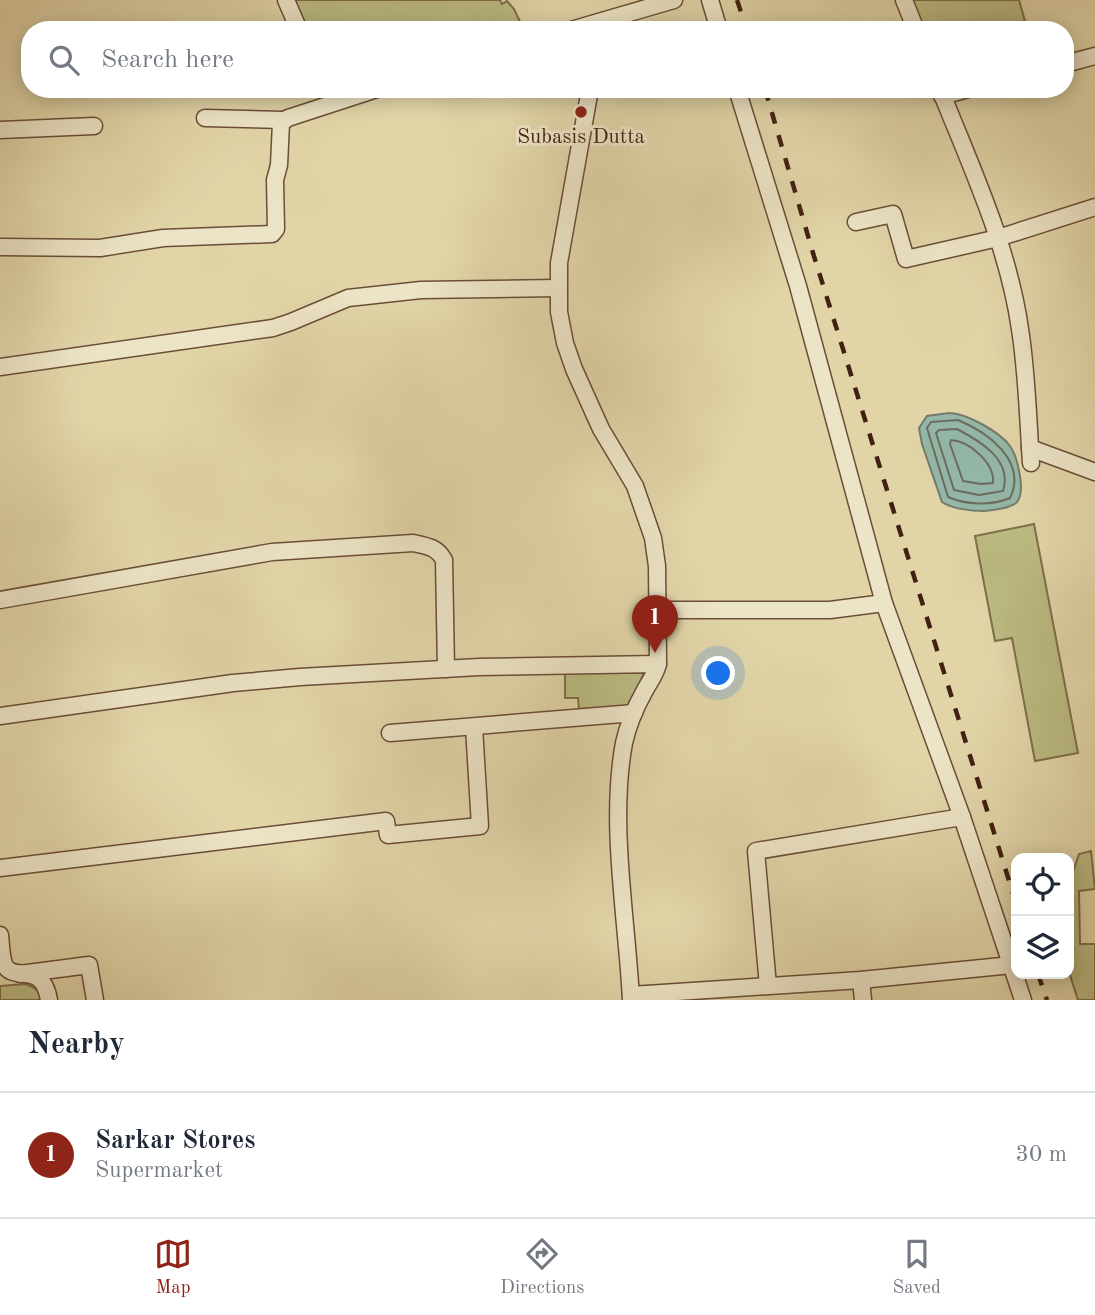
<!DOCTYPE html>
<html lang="en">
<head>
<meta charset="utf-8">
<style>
  :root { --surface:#fff; --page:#f6f6f7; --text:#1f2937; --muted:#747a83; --line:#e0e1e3; --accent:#8f2418 }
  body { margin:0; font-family:"Old Standard TT",serif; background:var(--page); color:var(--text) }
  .controls { position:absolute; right:21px; bottom:21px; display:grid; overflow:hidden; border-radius:14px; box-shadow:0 4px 18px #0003 }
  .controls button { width:63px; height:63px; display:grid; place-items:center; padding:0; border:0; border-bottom:2px solid var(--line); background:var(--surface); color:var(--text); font:35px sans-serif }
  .you { position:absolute; left:719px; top:674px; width:24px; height:24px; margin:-18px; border:5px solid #fff; border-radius:50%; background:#1a73e8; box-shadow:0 0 0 10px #1a73e833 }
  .badge { display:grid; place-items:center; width:46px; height:46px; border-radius:50%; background:var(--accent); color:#fff; font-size:23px; font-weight:700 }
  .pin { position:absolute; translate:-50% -58px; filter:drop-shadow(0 2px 4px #0008) }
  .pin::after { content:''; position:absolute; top:37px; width:24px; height:21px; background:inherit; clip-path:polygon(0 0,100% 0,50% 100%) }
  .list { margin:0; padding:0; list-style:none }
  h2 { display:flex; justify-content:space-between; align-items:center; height:91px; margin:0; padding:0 28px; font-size:30px }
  h2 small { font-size:23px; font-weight:400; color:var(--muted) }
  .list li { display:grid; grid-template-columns:46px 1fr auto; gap:21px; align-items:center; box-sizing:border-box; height:126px; padding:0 28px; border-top:2px solid var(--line) }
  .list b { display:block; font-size:26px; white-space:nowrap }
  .list p { margin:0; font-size:23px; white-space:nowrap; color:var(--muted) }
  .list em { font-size:23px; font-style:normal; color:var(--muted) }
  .icon { flex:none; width:38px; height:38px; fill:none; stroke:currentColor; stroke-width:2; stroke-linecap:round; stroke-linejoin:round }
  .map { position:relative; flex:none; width:1095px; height:1000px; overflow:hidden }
  .search { position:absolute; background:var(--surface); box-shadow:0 4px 18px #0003; left:21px; right:21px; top:21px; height:77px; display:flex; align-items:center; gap:18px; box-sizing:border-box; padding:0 24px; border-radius:28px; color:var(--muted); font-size:26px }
  .sheet { height:217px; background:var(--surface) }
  nav { display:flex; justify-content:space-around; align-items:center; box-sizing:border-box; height:98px; border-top:2px solid var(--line); background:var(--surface); font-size:19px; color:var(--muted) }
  nav a { display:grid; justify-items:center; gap:4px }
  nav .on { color:var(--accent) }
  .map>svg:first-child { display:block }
  .green { fill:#bbbb82; stroke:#806e4a; stroke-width:2 }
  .water { fill:#94b8a9; stroke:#747b6d; stroke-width:2 }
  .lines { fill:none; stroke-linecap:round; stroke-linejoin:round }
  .shore { stroke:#6c6c5e; stroke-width:2 }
  .minor-casing { stroke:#6b4d38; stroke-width:19 }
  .minor { stroke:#ece4c6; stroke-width:16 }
  .rail { stroke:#442013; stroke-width:4.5; stroke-dasharray:12 12; stroke-linecap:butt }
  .poi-dot { fill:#8f2418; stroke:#ece4c6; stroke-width:2.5 }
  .labels { text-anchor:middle; stroke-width:6; stroke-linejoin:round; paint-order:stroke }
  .poi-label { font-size:21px; fill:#442013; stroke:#ece4c6 }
</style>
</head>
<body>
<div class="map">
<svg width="1095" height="1000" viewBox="0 0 1095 1000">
  <rect width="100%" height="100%" fill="#e1d5a8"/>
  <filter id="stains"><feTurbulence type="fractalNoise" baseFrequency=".00286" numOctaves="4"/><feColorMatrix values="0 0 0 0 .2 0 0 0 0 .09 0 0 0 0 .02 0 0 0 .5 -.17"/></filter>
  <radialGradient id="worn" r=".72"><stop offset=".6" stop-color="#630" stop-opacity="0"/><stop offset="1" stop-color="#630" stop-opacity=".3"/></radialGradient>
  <!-- green -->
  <g class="green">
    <polygon points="292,0 500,0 502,4 507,1 514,9 524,30 307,30"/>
    <polygon points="910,0 1019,0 1025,21 992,30 924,30"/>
    <polygon points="1034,524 1078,753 1035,761 1012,638 995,641 975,536"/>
    <polygon points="565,673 644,673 637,689 635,706 579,709 578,698 565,698"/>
    <polygon points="1091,851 1095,889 1079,891 1080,944 1095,944 1095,1000 1078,1000 1069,972 1069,884 1079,854"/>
    <path d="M 25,984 C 34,987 40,990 42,1000 L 0,1000 L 0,986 Z"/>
  </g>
  <!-- water -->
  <path class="water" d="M 949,413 C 966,413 1000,432 1010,446 C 1017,456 1027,493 1016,503 C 1008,509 994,510 984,511 C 972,511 952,509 942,502 L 922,444 L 919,428 L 927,416 Z"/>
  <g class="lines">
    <!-- shore -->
    <g class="shore">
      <path d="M 958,420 C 987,432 1028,461 1010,498 C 992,506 966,505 948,497 L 927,428 L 931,422 Z"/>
      <path d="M 957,429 C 980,441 1013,460 1003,491 L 979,495 L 954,490 L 936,433 L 939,430 Z"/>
      <path d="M 951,440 C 969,441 995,463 993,483 L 981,484 L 963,481 L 950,444 Z"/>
    </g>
    <!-- minor casing -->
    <g class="minor-casing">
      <g id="minor">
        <polyline points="286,0 299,30"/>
        <polyline points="710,0 719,30"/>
        <polyline points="904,0 916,30"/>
        <polyline points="571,30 674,0"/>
        <polyline points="1065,64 1095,56"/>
        <path d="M 590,89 L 559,263 L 559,312 L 565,343 L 574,369 L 601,429 L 635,486 L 653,538 L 657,566 L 658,664 C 655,676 649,682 644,692 C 635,708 628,725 624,743 C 609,823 627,919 631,1000"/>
        <polyline points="737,89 798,286 884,603 962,817 1023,1000"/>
        <path d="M 940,89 C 971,167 1008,245 1020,329 C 1027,373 1028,419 1031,463"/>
        <polyline points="942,96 968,89"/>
        <polyline points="205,118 283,120"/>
        <polyline points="0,130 94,126"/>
        <polyline points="856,222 893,214 906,259 998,238 1095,207"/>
        <polyline points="0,247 100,248 163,238 272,234 276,229 275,180 279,165 281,123 288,118 377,89"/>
        <polyline points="0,367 273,328 291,322 348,298 421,290 558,288"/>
        <polyline points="1030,448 1095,472"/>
        <path d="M 0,600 L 272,552 L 413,543 C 427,546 437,547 444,560 L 446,669"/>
        <polyline points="657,610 830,610 884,603"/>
        <polyline points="0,716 233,683 300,677 479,667 658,664"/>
        <polyline points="390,733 634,713"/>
        <polyline points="0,868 386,821 388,835 480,826 474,727"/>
        <path d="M 0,935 C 1,944 1,955 4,964 C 13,984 42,959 49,1000"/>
        <polyline points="20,974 89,965 95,1000"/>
        <polyline points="861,980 863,1000"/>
        <polyline points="768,986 756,851 962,817"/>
        <polyline points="631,995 861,980 1012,965"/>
      </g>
    </g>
    <!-- minor -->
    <use href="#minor" class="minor"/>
    <!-- rail -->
    <g class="rail">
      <polyline points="737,0 747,30"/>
      <polyline points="765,89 813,253 1016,903"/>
      <polyline points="1038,974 1047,1000"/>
    </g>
  </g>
  <!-- markers -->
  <circle class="poi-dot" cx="581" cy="112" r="7"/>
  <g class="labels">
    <!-- poi labels -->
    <g class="poi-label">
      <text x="581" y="143">Subasis Dutta</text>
    </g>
  </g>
  <rect width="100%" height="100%" filter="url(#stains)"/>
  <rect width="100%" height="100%" fill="url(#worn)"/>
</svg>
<div class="controls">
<button><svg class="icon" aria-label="locate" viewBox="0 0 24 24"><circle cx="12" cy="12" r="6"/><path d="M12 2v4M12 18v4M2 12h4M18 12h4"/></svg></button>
<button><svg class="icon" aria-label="layers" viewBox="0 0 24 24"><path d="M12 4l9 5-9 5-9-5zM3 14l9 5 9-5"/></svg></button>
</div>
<div class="you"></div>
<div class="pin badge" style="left:655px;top:653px">1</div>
<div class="search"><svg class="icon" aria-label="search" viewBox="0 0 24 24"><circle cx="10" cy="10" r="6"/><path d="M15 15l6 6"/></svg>Search here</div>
</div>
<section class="sheet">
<h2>Nearby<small></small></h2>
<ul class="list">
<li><span class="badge">1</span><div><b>Sarkar Stores</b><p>Supermarket</p></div><em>30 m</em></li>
</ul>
</section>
<nav>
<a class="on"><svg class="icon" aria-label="map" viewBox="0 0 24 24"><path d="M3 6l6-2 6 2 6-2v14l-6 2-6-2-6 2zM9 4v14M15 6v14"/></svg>Map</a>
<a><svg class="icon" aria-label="directions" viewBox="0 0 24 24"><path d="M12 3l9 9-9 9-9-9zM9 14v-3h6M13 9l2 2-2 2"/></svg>Directions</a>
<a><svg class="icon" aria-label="saved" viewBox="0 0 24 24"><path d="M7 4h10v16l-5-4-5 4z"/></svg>Saved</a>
</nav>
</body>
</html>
